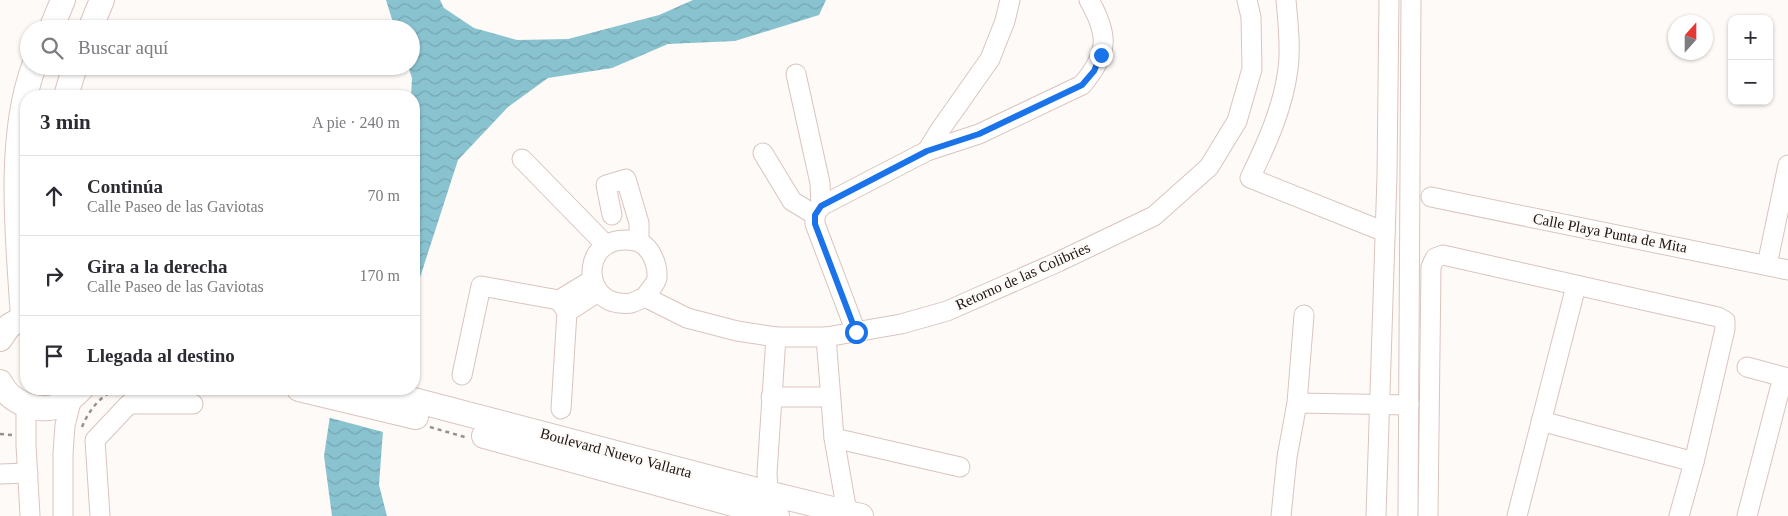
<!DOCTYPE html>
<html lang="es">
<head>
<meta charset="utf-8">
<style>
  :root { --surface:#fff; --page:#f7f7f7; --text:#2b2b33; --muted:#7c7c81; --line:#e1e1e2 }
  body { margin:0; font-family:Georgia,serif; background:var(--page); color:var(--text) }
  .controls { position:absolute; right:15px; top:15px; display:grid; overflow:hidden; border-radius:10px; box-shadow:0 1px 4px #0004 }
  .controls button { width:45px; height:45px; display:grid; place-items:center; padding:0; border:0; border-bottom:1px solid var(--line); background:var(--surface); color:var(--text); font:25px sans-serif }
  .compass { position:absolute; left:1668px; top:15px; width:45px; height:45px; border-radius:50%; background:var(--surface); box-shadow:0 1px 4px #0004; rotate:21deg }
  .stop { position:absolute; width:15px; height:15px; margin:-11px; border:4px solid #1a73e8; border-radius:50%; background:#fff }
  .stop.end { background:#1a73e8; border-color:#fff; box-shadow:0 1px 5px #0008 }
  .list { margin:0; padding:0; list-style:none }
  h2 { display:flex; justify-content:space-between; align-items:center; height:65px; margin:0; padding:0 20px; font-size:21px }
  h2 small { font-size:16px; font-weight:400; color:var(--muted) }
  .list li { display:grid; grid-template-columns:32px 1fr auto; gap:15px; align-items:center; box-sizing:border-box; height:80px; padding:0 20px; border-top:1px solid var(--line) }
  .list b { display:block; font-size:19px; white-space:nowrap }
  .list p { margin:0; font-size:16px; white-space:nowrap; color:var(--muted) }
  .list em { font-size:16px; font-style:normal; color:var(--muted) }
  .icon { flex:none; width:28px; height:28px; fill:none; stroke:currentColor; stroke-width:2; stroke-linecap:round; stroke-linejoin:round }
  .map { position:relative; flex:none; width:1788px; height:516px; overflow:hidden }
  .search { position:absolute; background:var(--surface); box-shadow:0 1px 4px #0004; left:20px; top:20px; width:400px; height:55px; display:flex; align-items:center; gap:12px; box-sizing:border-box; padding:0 18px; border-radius:28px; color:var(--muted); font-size:19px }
  .panel { position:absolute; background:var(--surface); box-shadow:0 1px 4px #0004; left:20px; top:90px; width:400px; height:305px; border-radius:20px }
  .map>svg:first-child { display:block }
  .water { fill:url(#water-waves) }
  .pier { fill:#fefaf8 }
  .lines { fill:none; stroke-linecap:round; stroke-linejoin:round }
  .minor-casing { stroke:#dac4bd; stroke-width:21 }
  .major-casing { stroke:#dac4bd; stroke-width:26 }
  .path { stroke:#96918e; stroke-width:2.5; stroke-dasharray:4 4; stroke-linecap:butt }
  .minor { stroke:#fff; stroke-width:19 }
  .major { stroke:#fff; stroke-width:24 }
  .route { stroke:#1a73e8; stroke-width:6 }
  .labels { text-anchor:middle; stroke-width:4.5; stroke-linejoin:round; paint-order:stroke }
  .street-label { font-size:15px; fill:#1b1411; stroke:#fefaf8 }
</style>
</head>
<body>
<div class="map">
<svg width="1788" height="516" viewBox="0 0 1788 516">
  <defs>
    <pattern id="water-waves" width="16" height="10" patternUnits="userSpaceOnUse" patternTransform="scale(1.25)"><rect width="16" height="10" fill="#8ac3d0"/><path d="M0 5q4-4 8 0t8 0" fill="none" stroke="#76a7b2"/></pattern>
  </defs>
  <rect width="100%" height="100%" fill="#fefaf8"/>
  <!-- water -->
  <g class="water">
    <polygon points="386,0 440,0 444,8 474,28 517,40 568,39 659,15 693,0 826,0 819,15 735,41 668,44 612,68 548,78 508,107 458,160 414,296 414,96 411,96 412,78 408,66 411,66 411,29 395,29"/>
    <polygon points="334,389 386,389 379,485 387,516 332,516 324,456"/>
  </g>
  <!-- pier -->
  <polygon class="pier" points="331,389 387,417 383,432 327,417"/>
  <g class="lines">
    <!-- minor casing -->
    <g class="minor-casing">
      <g id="minor">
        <path d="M 1286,0 C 1288,23 1291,47 1288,69 C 1283,108 1267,143 1250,178 L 1385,232"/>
        <polyline points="796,74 820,183 821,206"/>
        <polyline points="927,151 940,130 990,59 1005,21 1010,0"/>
        <polyline points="763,153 792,201 815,215"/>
        <polyline points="522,159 605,244"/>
        <polyline points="1431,197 1788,270"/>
        <polyline points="612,215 606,185 626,179 639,223 639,242"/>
        <polyline points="1767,265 1788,165"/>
        <path d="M 645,297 C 648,292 656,284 657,278 C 658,264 650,244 635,241 C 583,231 579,298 619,303 C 623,303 627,304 631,303 C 636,302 640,299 645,297 L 687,318 L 737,331 L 776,337 L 826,337 L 901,324 L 947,311 L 1058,262 L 1154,216 L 1209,167 L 1237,121 L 1252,69 L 1251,17 L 1247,0"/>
        <polyline points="559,300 567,312 561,409"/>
        <polyline points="567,312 598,292"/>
        <path d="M 856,332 L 815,224 L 815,215 L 821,206 L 927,151 L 979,134 L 1082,85 C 1109,53 1109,35 1089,0"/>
        <polyline points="826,337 834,438 847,512 846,516"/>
        <polyline points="1747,367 1788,378"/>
        <polyline points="462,375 481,286 559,300 592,280"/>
        <polyline points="771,397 830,397"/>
        <polyline points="1297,403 1409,405"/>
        <polyline points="26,405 26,445 30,516"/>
        <polyline points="1541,421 1694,462"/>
        <polyline points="834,438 960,467"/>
        <polyline points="0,474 28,473"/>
        <polyline points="765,505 768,493 767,473 776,337"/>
        <polyline points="63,516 63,454 65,425 72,398"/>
        <polyline points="100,516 95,440 129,404 193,404"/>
        <polyline points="1281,516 1287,457 1297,403 1304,315"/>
        <polyline points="1376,516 1387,176 1389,0"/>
        <polyline points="1408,516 1411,0"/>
        <polyline points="1428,516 1431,267 1435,258 1443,255 1718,317 1725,321 1725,329 1694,462 1679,516"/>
        <polyline points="1517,516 1576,286"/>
        <polyline points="1747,516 1783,377"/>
      </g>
    </g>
    <!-- major casing -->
    <g class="major-casing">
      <g id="major">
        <polyline points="51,29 63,0"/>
        <polyline points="90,29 102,0"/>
        <polyline points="66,96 75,66"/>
        <path d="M 23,317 C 18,241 7,138 34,66"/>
        <polyline points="0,339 9,326 26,316"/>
        <path d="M 0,382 C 10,403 37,413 58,406 C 68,402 74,396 81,389"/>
        <polyline points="299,389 416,417"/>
        <polyline points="372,389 768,493 861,516"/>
        <polyline points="484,436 777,516"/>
      </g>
    </g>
    <!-- path -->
    <g class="path">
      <polyline points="272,389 281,391"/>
      <path d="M 82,427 C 89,410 101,394 119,389"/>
      <polyline points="430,427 468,438"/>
      <polyline points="0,434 12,435"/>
    </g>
    <!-- minor -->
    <use href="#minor" class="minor"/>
    <!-- major -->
    <use href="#major" class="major"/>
  </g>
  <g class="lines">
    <!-- route -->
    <polyline class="route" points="856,332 815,224 815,215 821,206 927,151 979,134 1082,85 1094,71 1101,55"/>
  </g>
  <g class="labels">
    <!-- street labels -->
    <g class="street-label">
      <text transform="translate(1610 233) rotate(11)" y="5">Calle Playa Punta de Mita</text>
      <text transform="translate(1023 276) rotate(-24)" y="5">Retorno de las Colibries</text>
      <text transform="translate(616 453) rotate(15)" y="5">Boulevard Nuevo Vallarta</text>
    </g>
  </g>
</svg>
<div class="controls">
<button>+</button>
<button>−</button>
</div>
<svg class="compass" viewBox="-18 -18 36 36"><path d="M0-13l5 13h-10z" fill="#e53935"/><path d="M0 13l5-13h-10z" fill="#7c7c81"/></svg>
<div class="stop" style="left:856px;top:332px"></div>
<div class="stop end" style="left:1101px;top:55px"></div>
<div class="search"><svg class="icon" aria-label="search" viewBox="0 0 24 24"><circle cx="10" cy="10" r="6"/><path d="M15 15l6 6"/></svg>Buscar aquí</div>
<section class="panel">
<h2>3 min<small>A pie · 240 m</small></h2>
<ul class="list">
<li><svg class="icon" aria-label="ahead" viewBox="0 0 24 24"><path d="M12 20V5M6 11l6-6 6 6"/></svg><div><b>Continúa</b><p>Calle Paseo de las Gaviotas</p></div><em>70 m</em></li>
<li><svg class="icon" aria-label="right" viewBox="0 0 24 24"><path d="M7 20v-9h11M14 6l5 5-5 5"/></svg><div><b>Gira a la derecha</b><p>Calle Paseo de las Gaviotas</p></div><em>170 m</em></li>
<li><svg class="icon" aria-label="arrive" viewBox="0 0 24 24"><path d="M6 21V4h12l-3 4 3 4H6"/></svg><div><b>Llegada al destino</b></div></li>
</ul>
</section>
</div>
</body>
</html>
